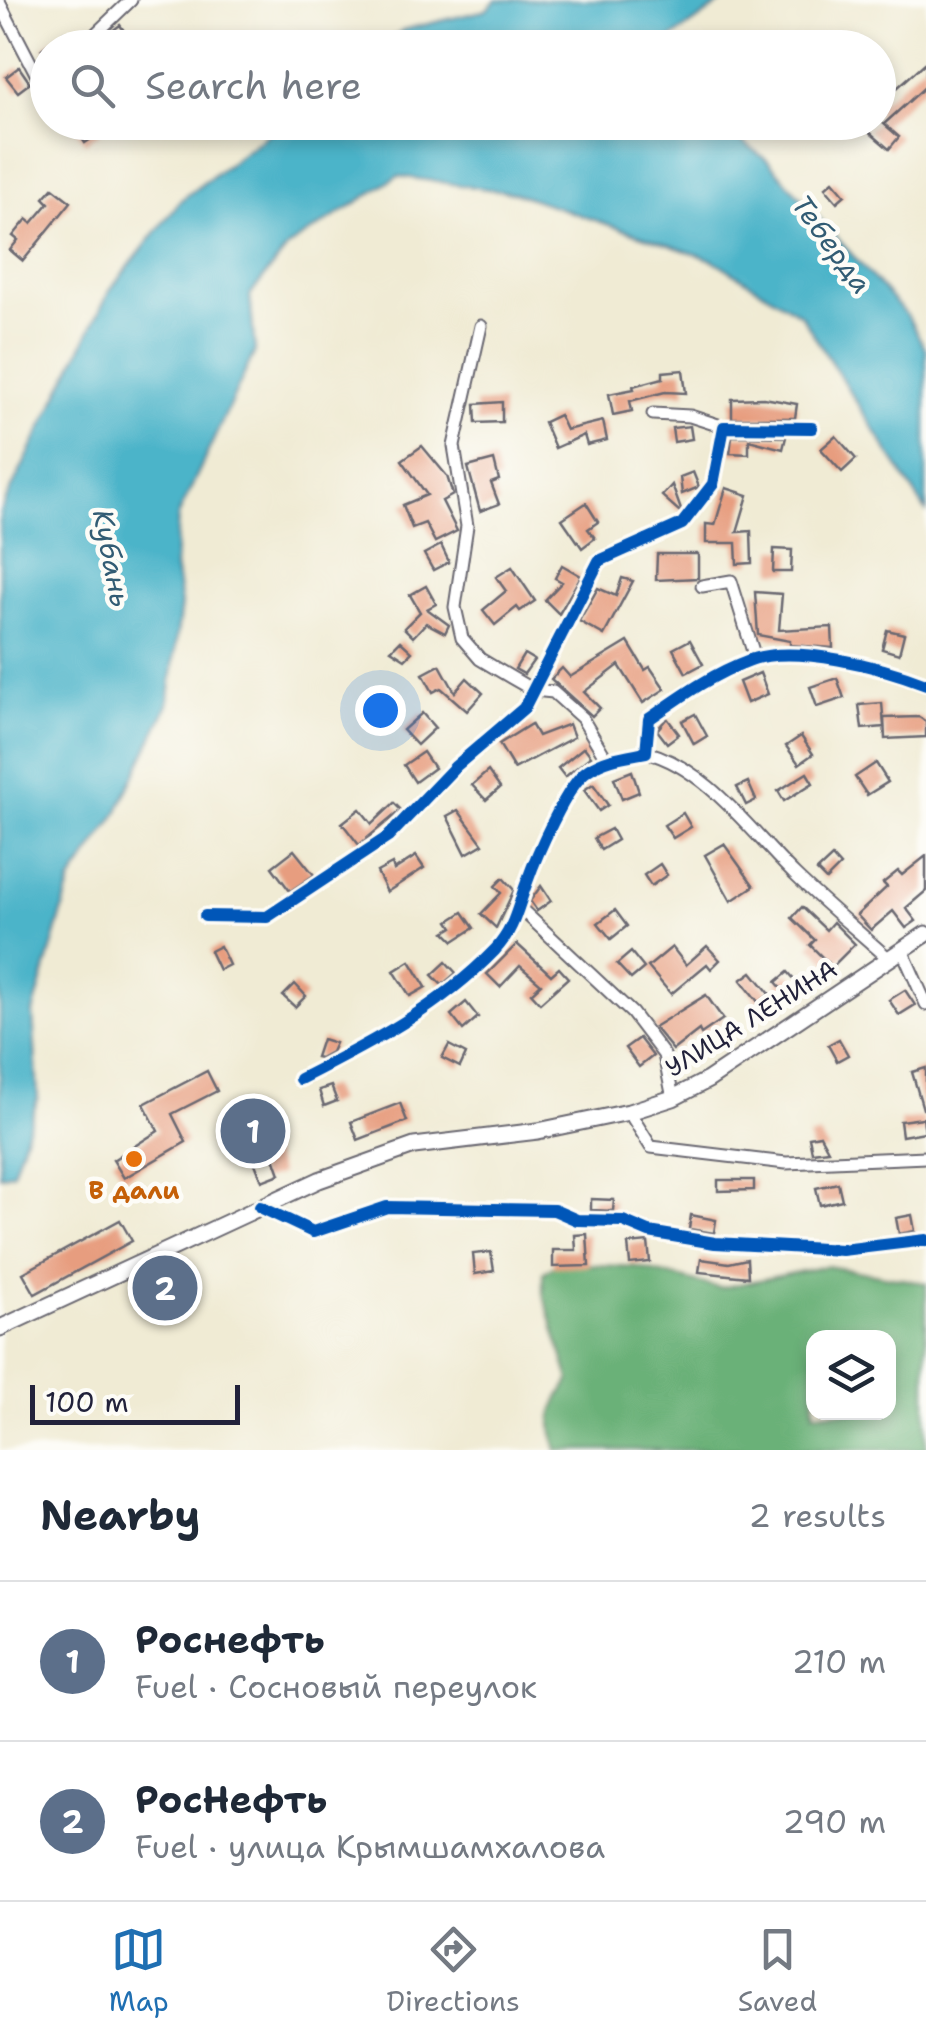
<!DOCTYPE html>
<html lang="en">
<head>
<meta charset="utf-8">
<style>
  :root { --surface:#fff; --page:#f2f2f3; --text:#1f2937; --muted:#747a83; --line:#e0e1e3; --accent:#1f6fb2 }
  body { margin:0; font-family:"Shantell Sans",sans-serif; background:var(--page); color:var(--text) }
  .controls { position:absolute; right:30px; bottom:30px; display:grid; overflow:hidden; border-radius:20px; box-shadow:0 5px 15px #0003 }
  .controls button { width:90px; height:90px; display:grid; place-items:center; padding:0; border:0; border-bottom:2px solid var(--line); background:var(--surface); color:var(--text); font:50px sans-serif }
  .scale { position:absolute; left:30px; bottom:25px; width:210px; box-sizing:border-box; padding-left:10px; border:5px solid #22223b; border-top:0; font-size:28px; line-height:35px; white-space:nowrap; color:#22223b; -webkit-text-stroke:8px #fdfcf7; paint-order:stroke }
  .you { position:absolute; left:380px; top:710px; width:35px; height:35px; margin:-25px; border:8px solid #fff; border-radius:50%; background:#1a73e8; box-shadow:0 0 0 15px #1a73e833 }
  .badge { display:grid; place-items:center; width:65px; height:65px; border-radius:50%; background:var(--accent); color:#fff; font-size:32px; font-weight:700 }
  .pin { position:absolute; translate:-50% -50%; border:5px solid #fff; box-shadow:0 2px 10px #0006 }
  .list { margin:0; padding:0; list-style:none }
  h2 { display:flex; justify-content:space-between; align-items:center; height:130px; margin:0; padding:0 40px; font-size:42px }
  h2 small { font-size:32px; font-weight:400; color:var(--muted) }
  .list li { display:grid; grid-template-columns:65px 1fr auto; gap:30px; align-items:center; box-sizing:border-box; height:160px; padding:0 40px; border-top:2px solid var(--line) }
  .list b { display:block; font-size:38px; white-space:nowrap }
  .list p { margin:0; font-size:32px; white-space:nowrap; color:var(--muted) }
  .list em { font-size:32px; font-style:normal; color:var(--muted) }
  .icon { flex:none; width:55px; height:55px; fill:none; stroke:currentColor; stroke-width:2; stroke-linecap:round; stroke-linejoin:round }
  .map { position:relative; flex:none; width:926px; height:1450px; overflow:hidden }
  .search { position:absolute; background:var(--surface); box-shadow:0 5px 15px #0003; left:30px; right:30px; top:30px; height:110px; display:flex; align-items:center; gap:25px; box-sizing:border-box; padding:0 35px; border-radius:55px; color:var(--muted); font-size:38px }
  .sheet { height:450px; background:var(--surface) }
  nav { display:flex; justify-content:space-around; align-items:center; box-sizing:border-box; height:140px; border-top:2px solid var(--line); background:var(--surface); font-size:28px; color:var(--muted) }
  nav a { display:grid; justify-items:center; gap:5px }
  nav .on { color:var(--accent) }
  .map>svg:first-child { display:block }
  .forest { fill:#6ab178; stroke:#466a5a; stroke-width:2.5; fill-rule:evenodd }
  .water { fill:#4bb4c9; stroke:#366b82; stroke-width:2.5 }
  .building { fill:#e79d7f }
  .lines { fill:none; stroke-linecap:round; stroke-linejoin:round }
  .street-casing { stroke:#6a6871; stroke-width:15 }
  .secondary-casing { stroke:#6a6871; stroke-width:19 }
  .street { stroke:#fff; stroke-width:11 }
  .secondary { stroke:#fff; stroke-width:15 }
  .cycleway-casing { stroke:#fdfcf7; stroke-width:19 }
  .cycleway { stroke:#0057b8; stroke-width:12 }
  .food-dot { fill:#e8710a; stroke:#fdfcf7; stroke-width:4 }
  .labels { text-anchor:middle; stroke-width:9; stroke-linejoin:round; paint-order:stroke }
  .street-label { font-size:25px; fill:#22223b; stroke:#fdfcf7 }
  .food-label { font-size:25px; font-weight:bold; fill:#c56008; stroke:#fdfcf7 }
  .water-label { font-size:28px; font-style:italic; fill:#325c74; stroke:#fdfcf7 }
</style>
</head>
<body>
<div class="map">
<svg width="926" height="1450" viewBox="0 0 926 1450">
  <rect width="100%" height="100%" fill="#fdfcf7"/>
  <filter id="ink" filterUnits="userSpaceOnUse"><feTurbulence type="fractalNoise" baseFrequency=".01" numOctaves="2"/><feDisplacementMap in="SourceGraphic" scale="20" xChannelSelector="R" yChannelSelector="G"/><feConvolveMatrix kernelMatrix="1 2 1 2 8 2 1 2 1" color-interpolation-filters="sRGB"/></filter>
  <filter id="wash" filterUnits="userSpaceOnUse"><feTurbulence type="fractalNoise" baseFrequency=".0048" numOctaves="4" result="noise"/><feDisplacementMap in="SourceGraphic" scale="40" xChannelSelector="R" yChannelSelector="G"/><feGaussianBlur stdDeviation="2.25" result="paint"/><feColorMatrix in="noise" values="0 0 0 0 0 0 0 0 0 0 0 0 0 0 0 0 0 1.4 0 .05"/><feComposite in="paint" operator="in"/></filter>
  <g filter="url(#wash)">
    <rect width="100%" height="100%" fill="#f0ebd4"/>
    <!-- forest -->
    <path class="forest" d="M 558,1263 L 638,1267 L 720,1288 L 827,1266 L 926,1283 L 926,1450 L 557,1450 C 547,1418 552,1407 570,1380 L 543,1293 L 543,1273 ZM 814,1338 L 888,1338 L 888,1412 L 814,1412 Z"/>
    <!-- water -->
    <g class="water">
      <polygon points="496,0 726,0 659,47 380,47 403,30 486,10"/>
      <polygon points="283,123 717,123 767,160 908,317 926,350 926,511 801,315 713,260 515,193 398,176 289,246 250,295 255,351 178,516 175,566 181,604 168,705 116,815 71,881 33,1013 38,1098 13,1172 0,1176 0,512 110,290 181,200"/>
    </g>
    <g id="blocks">
      <!-- building -->
      <g class="building">
        <polygon points="120,25 129,38 115,48 106,36"/>
        <polygon points="64,32 72,48 43,48"/>
        <polygon points="926,62 926,86 884,124 899,137 889,149 867,130 878,122 878,105"/>
        <polygon points="19,67 30,83 18,92 6,77"/>
        <polygon points="71,122 93,122 100,133 85,143"/>
        <polygon points="833,181 845,195 837,202 825,188"/>
        <polygon points="53,188 71,202 23,261 10,250 18,240 13,236 27,219 32,223 49,203 44,198"/>
        <polygon points="683,370 686,393 665,392 630,401 632,411 613,415 609,394 634,389 633,386 663,378 663,372"/>
        <polygon points="764,398 797,404 795,418 732,418 732,399"/>
        <polygon points="502,402 502,422 476,423 475,404"/>
        <polygon points="559,415 566,430 603,421 607,440 587,445 584,435 555,448 544,422"/>
        <polygon points="690,426 692,439 674,442 672,428"/>
        <polygon points="732,436 786,437 783,449 749,440 749,454 730,453"/>
        <polygon points="836,436 856,459 842,472 821,449"/>
        <polygon points="422,446 447,476 453,495 442,501 457,531 435,542 425,523 412,528 403,505 427,495 402,460"/>
        <polygon points="494,460 499,480 491,483 499,504 480,511 468,467"/>
        <polygon points="693,472 699,487 682,494 680,477"/>
        <polygon points="672,485 681,510 680,512 662,496"/>
        <polygon points="726,488 748,495 737,532 751,531 752,563 737,564 736,543 706,543 706,524 715,525"/>
        <polygon points="586,503 598,522 588,529 595,538 582,548 562,519"/>
        <polygon points="441,545 449,562 433,570 424,554"/>
        <polygon points="774,549 792,550 791,572 773,572"/>
        <polygon points="657,554 698,554 698,578 656,580"/>
        <polygon points="562,565 581,576 559,614 545,600 562,582 555,578"/>
        <polygon points="512,567 535,601 520,611 517,607 495,625 483,610 506,591 496,577"/>
        <polygon points="622,578 633,581 604,635 579,621 598,588 616,596"/>
        <polygon points="426,586 436,604 427,609 449,625 445,633 426,623 413,637 404,628 420,612 410,595"/>
        <polygon points="755,592 782,594 779,630 832,627 833,648 790,645 790,641 758,635"/>
        <polygon points="887,630 904,634 899,654 882,649"/>
        <polygon points="690,640 703,664 686,673 673,649"/>
        <polygon points="400,641 412,652 405,659 391,650"/>
        <polygon points="628,642 645,670 650,667 665,689 643,703 619,665 584,692 600,708 592,716 551,679 562,668 570,677"/>
        <polygon points="524,654 534,660 524,674 515,669"/>
        <polygon points="440,665 455,692 467,678 483,693 467,711 441,688 433,692 423,674"/>
        <polygon points="760,673 768,694 747,703 739,682"/>
        <polygon points="837,678 844,698 817,707 810,687"/>
        <polygon points="882,703 884,727 862,729 859,705"/>
        <polygon points="422,713 435,728 417,745 403,730"/>
        <polygon points="695,714 707,736 694,744 682,721"/>
        <polygon points="919,717 926,722 926,737 885,739 884,718"/>
        <polygon points="667,718 679,734 667,743 657,730"/>
        <polygon points="531,724 538,736 569,724 574,737 514,769 499,744"/>
        <polygon points="801,736 813,754 799,764 786,746"/>
        <polygon points="584,747 591,756 565,777 558,768"/>
        <polygon points="423,752 434,768 415,782 404,765"/>
        <polygon points="876,763 888,782 867,795 855,777"/>
        <polygon points="488,771 500,788 486,800 472,785"/>
        <polygon points="632,771 639,792 622,799 614,778"/>
        <polygon points="807,773 813,783 784,801 778,791"/>
        <polygon points="748,782 756,800 746,805 737,787"/>
        <polygon points="593,784 608,805 599,811 584,790"/>
        <polygon points="394,803 401,810 359,845 342,823 360,809 372,824"/>
        <polygon points="458,810 483,844 466,854 447,816"/>
        <polygon points="683,813 691,827 673,838 664,825"/>
        <polygon points="611,829 617,840 601,850 594,838"/>
        <polygon points="724,844 754,886 731,901 705,855"/>
        <polygon points="294,850 314,875 290,891 272,867"/>
        <polygon points="416,856 424,868 387,892 377,872 392,864 394,870"/>
        <polygon points="926,856 926,891 906,908 916,921 906,928 893,911 871,930 857,915 887,887 883,883 898,871 902,875"/>
        <polygon points="832,857 840,866 826,880 817,871"/>
        <polygon points="660,864 667,875 651,886 644,875"/>
        <polygon points="503,878 514,890 496,928 481,914 501,893 495,886"/>
        <polygon points="541,886 551,901 537,911 530,901"/>
        <polygon points="802,907 826,930 833,922 855,944 832,967 810,945 815,940 792,918"/>
        <polygon points="615,910 627,926 611,939 598,923"/>
        <polygon points="463,912 474,928 454,941 445,932 453,927 449,921"/>
        <polygon points="517,944 551,975 559,968 568,978 540,1003 531,993 541,984 520,966 500,987 487,974"/>
        <polygon points="220,946 229,965 219,970 210,951"/>
        <polygon points="707,946 720,960 711,969 707,964 671,994 648,967 672,947 686,965"/>
        <polygon points="631,952 644,968 631,979 617,964"/>
        <polygon points="410,961 426,987 410,996 394,971"/>
        <polygon points="446,962 456,973 442,985 432,975"/>
        <polygon points="752,972 770,994 759,1003 741,980"/>
        <polygon points="788,972 803,989 791,999 776,982"/>
        <polygon points="295,984 306,996 295,1007 283,996"/>
        <polygon points="905,990 915,1005 899,1015 889,1000"/>
        <polygon points="706,995 723,1019 701,1034 699,1030 673,1050 654,1027"/>
        <polygon points="466,1002 478,1017 463,1030 451,1015"/>
        <polygon points="639,1038 653,1056 639,1067 625,1048"/>
        <polygon points="322,1039 335,1043 331,1052 320,1058 316,1057"/>
        <polygon points="839,1039 848,1055 837,1061 828,1045"/>
        <polygon points="449,1045 466,1054 460,1067 442,1058"/>
        <polygon points="926,1068 926,1109 923,1109 912,1072"/>
        <polygon points="207,1071 217,1091 172,1114 186,1142 124,1178 113,1160 158,1131 144,1104"/>
        <polygon points="331,1086 337,1101 324,1106 319,1090"/>
        <polygon points="400,1103 407,1121 358,1140 351,1122"/>
        <polygon points="260,1118 280,1174 262,1181 240,1126"/>
        <polygon points="923,1118 925,1132 902,1136 900,1121"/>
        <polygon points="820,1135 828,1150 812,1152 809,1137"/>
        <polygon points="718,1180 754,1180 754,1190 718,1191"/>
        <polygon points="838,1183 842,1200 820,1205 816,1188"/>
        <polygon points="591,1199 614,1200 613,1211 591,1210"/>
        <polygon points="691,1215 716,1220 714,1233 689,1229"/>
        <polygon points="912,1215 915,1231 899,1234 896,1218"/>
        <polygon points="120,1220 132,1241 35,1294 23,1273"/>
        <polygon points="587,1234 589,1266 553,1267 553,1250 576,1250 575,1235"/>
        <polygon points="648,1242 650,1262 630,1264 628,1244"/>
        <polygon points="491,1252 494,1271 475,1274 473,1254"/>
        <polygon points="701,1259 729,1263 747,1259 748,1277 699,1272"/>
      </g>
    </g>
  </g>
  <g filter="url(#ink)">
    <use href="#blocks" fill-opacity="0" stroke="#6a6871" stroke-width="2.5"/>
    <g class="lines">
      <!-- street casing -->
      <g class="street-casing">
        <g id="street">
          <polyline points="0,4 41,83 48,77"/>
          <polyline points="81,48 131,0"/>
          <polyline points="481,326 454,446 467,526 455,607 462,638 480,659 512,678 533,690 553,692 582,718 607,760"/>
          <polyline points="653,414 690,416 724,427"/>
          <polyline points="702,586 731,581 755,658"/>
          <path d="M 646,752 C 707,768 751,832 795,875 C 825,904 858,931 889,959"/>
          <polyline points="521,909 632,1013 664,1055 673,1098"/>
          <polyline points="205,916 267,917 388,837 456,766 524,708 599,561 682,524 713,484 724,427 812,428"/>
          <polyline points="902,950 926,1004"/>
          <path d="M 300,1079 C 371,1043 439,1008 495,950 C 515,928 517,908 527,882 C 536,856 567,784 588,770 C 606,758 626,756 646,752 L 649,719 C 682,696 712,674 750,660 C 796,644 882,667 926,684"/>
          <polyline points="629,1112 651,1147 786,1163 926,1157"/>
          <polyline points="260,1207 313,1232 387,1207 554,1210 577,1220 623,1221 649,1232 715,1243 842,1250 926,1240"/>
        </g>
      </g>
      <!-- secondary casing -->
      <g class="secondary-casing">
        <polyline id="secondary" points="0,1328 319,1180 414,1146 538,1131 629,1112 673,1098 708,1080 926,934"/>
      </g>
      <!-- street -->
      <use href="#street" class="street"/>
      <!-- secondary -->
      <use href="#secondary" class="secondary"/>
      <!-- cycleway casing -->
      <g class="cycleway-casing">
        <g id="cycleway">
          <polyline points="205,916 267,917 388,837 456,766 524,708 599,561 682,524 713,484 724,427 812,428"/>
          <path d="M 300,1079 C 371,1043 439,1008 495,950 C 515,928 517,908 527,882 C 536,856 567,784 588,770 C 606,758 626,756 646,752 L 649,719 C 682,696 712,674 750,660 C 796,644 882,667 926,684"/>
          <polyline points="260,1207 313,1232 387,1207 554,1210 577,1220 623,1221 649,1232 715,1243 842,1250 926,1240"/>
        </g>
      </g>
      <!-- cycleway -->
      <use href="#cycleway" class="cycleway"/>
    </g>
  </g>
  <!-- markers -->
  <circle class="food-dot" cx="134" cy="1159" r="10"/>
  <g class="labels">
    <!-- street labels -->
    <g class="street-label">
      <text transform="translate(751 1018) rotate(-32)" y="9">УЛИЦА ЛЕНИНА</text>
    </g>
    <!-- food labels -->
    <g class="food-label">
      <text x="134" y="1199">В дали</text>
    </g>
    <!-- water labels -->
    <g class="water-label">
      <text transform="translate(832 244) rotate(54)" y="10">Теберда</text>
      <text transform="translate(112 558) rotate(79)" y="10">Кубань</text>
    </g>
  </g>
</svg>
<div class="controls">
<button><svg class="icon" aria-label="layers" viewBox="0 0 24 24"><path d="M12 4l9 5-9 5-9-5zM3 14l9 5 9-5"/></svg></button>
</div>
<div class="scale">100 m</div>
<div class="you"></div>
<div class="pin badge" style="left:253px;top:1131px;background:#5c6f8a">1</div>
<div class="pin badge" style="left:165px;top:1288px;background:#5c6f8a">2</div>
<div class="search"><svg class="icon" aria-label="search" viewBox="0 0 24 24"><circle cx="10" cy="10" r="6"/><path d="M15 15l6 6"/></svg>Search here</div>
</div>
<section class="sheet">
<h2>Nearby<small>2 results</small></h2>
<ul class="list">
<li><span class="badge" style="background:#5c6f8a">1</span><div><b>Роснефть</b><p>Fuel · Сосновый переулок</p></div><em>210 m</em></li>
<li><span class="badge" style="background:#5c6f8a">2</span><div><b>РосНефть</b><p>Fuel · улица Крымшамхалова</p></div><em>290 m</em></li>
</ul>
</section>
<nav>
<a class="on"><svg class="icon" aria-label="map" viewBox="0 0 24 24"><path d="M3 6l6-2 6 2 6-2v14l-6 2-6-2-6 2zM9 4v14M15 6v14"/></svg>Map</a>
<a><svg class="icon" aria-label="directions" viewBox="0 0 24 24"><path d="M12 3l9 9-9 9-9-9zM9 14v-3h6M13 9l2 2-2 2"/></svg>Directions</a>
<a><svg class="icon" aria-label="saved" viewBox="0 0 24 24"><path d="M7 4h10v16l-5-4-5 4z"/></svg>Saved</a>
</nav>
</body>
</html>
